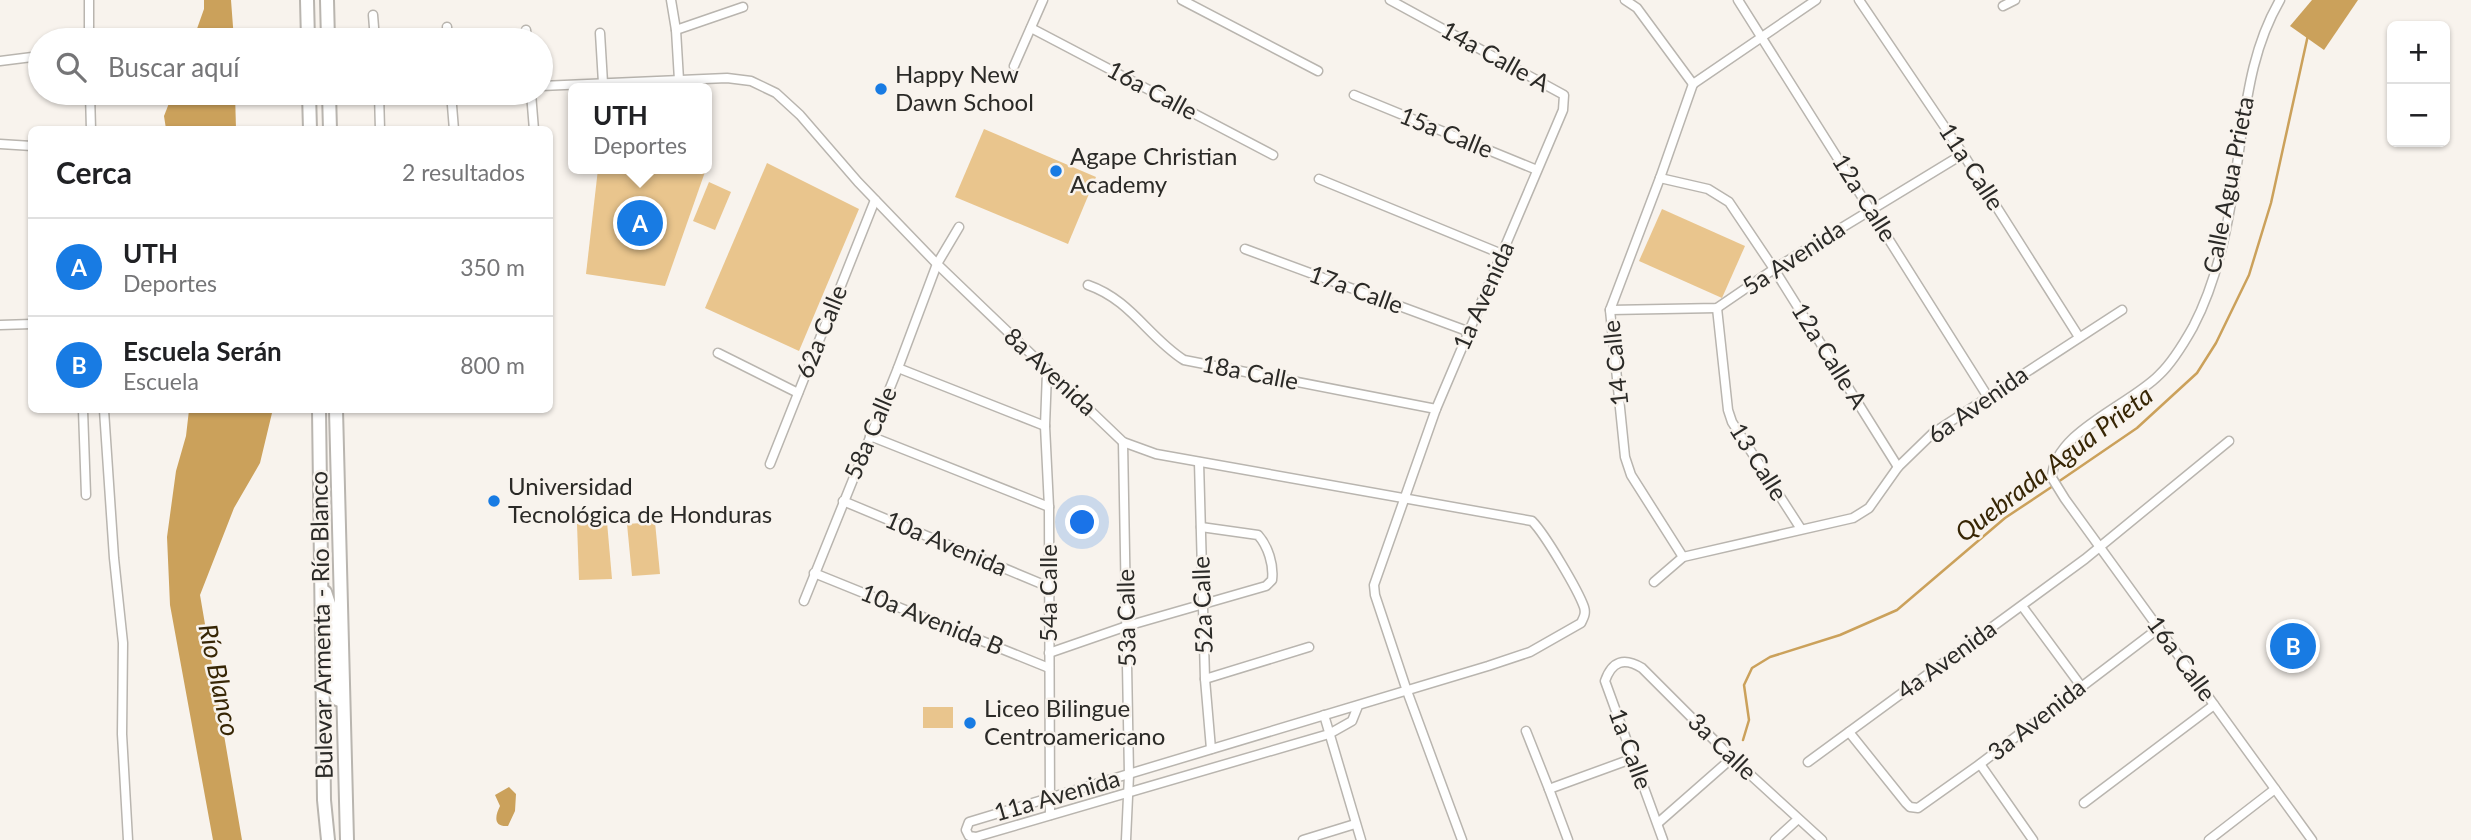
<!DOCTYPE html>
<html lang="es">
<head>
<meta charset="utf-8">
<style>
  :root { --surface:#fff; --page:#f6f6f6; --text:#202124; --muted:#757577; --line:#e0e0e0; --accent:#187be3 }
  body { margin:0; font-family:Lato,sans-serif; background:var(--page); color:var(--text) }
  .controls { position:absolute; right:21px; top:21px; display:grid; overflow:hidden; border-radius:10px; box-shadow:0 2px 5px #0004 }
  .controls button { width:63px; height:63px; display:grid; place-items:center; padding:0; border:0; border-bottom:2px solid var(--line); background:var(--surface); color:var(--text); font:35px sans-serif }
  .you { position:absolute; left:1083px; top:523px; width:24px; height:24px; margin:-18px; border:5px solid #fff; border-radius:50%; background:#1a73e8; box-shadow:0 0 0 10px #1a73e833 }
  .badge { display:grid; place-items:center; width:46px; height:46px; border-radius:50%; background:var(--accent); color:#fff; font-size:23px; font-weight:700 }
  .pin { position:absolute; translate:-50% -50%; border:4px solid #fff; box-shadow:0 2px 7px #0006 }
  .popup { position:absolute; left:568px; top:83px; width:144px; height:91px; box-sizing:border-box; display:grid; place-content:center; border-radius:10px; background:var(--surface); filter:drop-shadow(0 2px 5px #0005); font-size:23px; white-space:nowrap; color:var(--muted) }
  .popup b { font-size:26px; color:var(--text) }
  .popup::after { content:''; position:absolute; left:50%; top:100%; margin-left:-14px; border:14px solid transparent; border-top-color:var(--surface) }
  .list { margin:0; padding:0; list-style:none }
  h2 { display:flex; justify-content:space-between; align-items:center; height:91px; margin:0; padding:0 28px; font-size:30px }
  h2 small { font-size:23px; font-weight:400; color:var(--muted) }
  .list li { display:grid; grid-template-columns:46px 1fr auto; gap:21px; align-items:center; box-sizing:border-box; height:98px; padding:0 28px; border-top:2px solid var(--line) }
  .list b { display:block; font-size:26px; white-space:nowrap }
  .list p { margin:0; font-size:23px; white-space:nowrap; color:var(--muted) }
  .list em { font-size:23px; font-style:normal; color:var(--muted) }
  .icon { flex:none; width:38px; height:38px; fill:none; stroke:currentColor; stroke-width:2; stroke-linecap:round; stroke-linejoin:round }
  .map { position:relative; flex:none; width:2471px; height:840px; overflow:hidden }
  .search { position:absolute; background:var(--surface); box-shadow:0 2px 5px #0004; left:28px; top:28px; width:525px; height:77px; display:flex; align-items:center; gap:18px; box-sizing:border-box; padding:0 24px; border-radius:38px; color:var(--muted); font-size:26px }
  .panel { position:absolute; background:var(--surface); box-shadow:0 2px 5px #0004; left:28px; top:126px; width:525px; height:287px; border-radius:10px }
  .map>svg:first-child { display:block }
  .green { fill:#e9c58d }
  .water { fill:#cba15b }
  .lines { fill:none; stroke-linecap:round; stroke-linejoin:round }
  .stream { stroke:#cba15b; stroke-width:2.5 }
  .minor-casing { stroke:#b9b5af; stroke-width:11 }
  .secondary-casing { stroke:#b9b5af; stroke-width:16 }
  .minor { stroke:#fff; stroke-width:8 }
  .secondary { stroke:#fff; stroke-width:12 }
  .poi-dot { fill:#187be3; stroke:#f8f3ed; stroke-width:2.5 }
  .labels { text-anchor:middle; stroke-width:5; stroke-linejoin:round; paint-order:stroke }
  .street-label { font-size:24px; fill:#2b2a27; stroke:#f8f3ed }
  .poi-label { font-size:24px; fill:#2b2a27; stroke:#f8f3ed; text-anchor:start }
  .water-label { font-size:26px; font-style:italic; fill:#372605; stroke:#f8f3ed }
</style>
</head>
<body>
<div class="map">
<svg width="2471" height="840" viewBox="0 0 2471 840">
  <rect width="100%" height="100%" fill="#f8f3ed"/>
  <!-- green -->
  <g class="green">
    <polygon points="984,129 1096,177 1068,244 955,197"/>
    <polygon points="767,163 859,209 799,351 705,308"/>
    <polygon points="598,169 706,169 665,286 586,274"/>
    <polygon points="709,182 731,192 715,230 693,221"/>
    <polygon points="1662,209 1745,246 1722,298 1639,261"/>
    <polygon points="607,522 612,579 579,580 577,524"/>
    <polygon points="655,522 660,574 632,576 627,524"/>
    <rect x="923" y="707" width="30" height="21"/>
  </g>
  <!-- water -->
  <g class="water">
    <polygon points="204,0 231,0 234,40 193,40 204,9"/>
    <polygon points="2312,0 2358,0 2324,50 2290,26"/>
    <polygon points="173,93 235,93 236,129 166,129 164,116"/>
    <polygon points="189,410 271,410 272,413 260,463 234,508 200,595 242,840 213,840 170,605 167,537 176,471 186,436"/>
    <path d="M 509,787 L 516,794 L 515,811 L 508,826 C 493,827 495,816 500,806 L 495,795 Z"/>
  </g>
  <g class="lines">
    <!-- stream -->
    <g class="stream">
      <polyline points="2058,482 2137,428 2197,373 2216,343 2249,275 2271,203 2308,35"/>
      <polyline points="1743,740 1749,720 1744,685 1752,668 1770,657 1840,635 1897,610 2005,518 2053,486"/>
    </g>
    <!-- minor casing -->
    <g class="minor-casing">
      <g id="minor">
        <polyline points="671,0 676,30 679,80"/>
        <polyline points="1182,0 1318,71"/>
        <polyline points="1390,0 1564,95 1563,110 1436,409 1374,585 1375,595 1407,691 1462,840"/>
        <polyline points="1625,0 1637,8 1693,84"/>
        <polyline points="1738,0 1988,397"/>
        <polyline points="1859,0 1963,154 2079,337"/>
        <path d="M 2280,0 C 2255,43 2248,89 2241,137 C 2232,201 2223,270 2193,327 C 2184,343 2173,362 2159,375 C 2130,405 2053,432 2052,478 L 2065,499 L 2312,840"/>
        <polyline points="2003,6 2015,0"/>
        <polyline points="373,15 375,40"/>
        <polyline points="447,27 448,40"/>
        <polyline points="1031,28 1273,155"/>
        <polyline points="526,30 527,40"/>
        <polyline points="676,30 743,7"/>
        <polyline points="600,33 603,83"/>
        <polyline points="89,40 89,0"/>
        <polyline points="0,61 40,56"/>
        <polyline points="1014,66 1043,0"/>
        <polyline points="1693,84 1816,0"/>
        <path d="M 541,86 L 727,78 L 751,81 L 776,93 L 800,115 L 858,182 L 937,264 L 1123,442 L 1156,454 L 1532,521 C 1545,534 1578,590 1584,607 C 1586,613 1584,617 1581,623 L 1530,652 L 1488,666 L 969,822 L 966,830 L 969,836 L 976,837 L 1329,734 L 1352,721 L 1358,706"/>
        <polyline points="90,93 91,130"/>
        <polyline points="379,93 380,130"/>
        <polyline points="451,93 454,130"/>
        <polyline points="531,93 534,130"/>
        <polyline points="329,95 403,93"/>
        <polyline points="1354,95 1537,170"/>
        <polyline points="0,144 32,146"/>
        <polyline points="1660,178 1708,189 1729,202 1774,269 1898,467"/>
        <polyline points="1319,179 1502,254"/>
        <polyline points="1245,249 1467,331"/>
        <path d="M 1088,285 C 1131,300 1148,337 1184,360 L 1436,409"/>
        <polyline points="1717,308 1728,410 1732,422 1801,529"/>
        <polyline points="1610,310 1717,308 1774,269 1963,154"/>
        <polyline points="0,325 32,324"/>
        <polyline points="718,353 798,393"/>
        <polyline points="898,368 1045,426"/>
        <polyline points="1047,372 1045,426 1049,507 1050,815"/>
        <polyline points="83,410 86,495"/>
        <polyline points="104,410 114,558 123,643 122,734 128,840"/>
        <polyline points="870,436 1049,507"/>
        <polyline points="1123,442 1129,775 1126,840"/>
        <polyline points="1199,462 1205,679 1211,749"/>
        <polyline points="770,464 875,200"/>
        <polyline points="843,501 1049,587"/>
        <polyline points="1683,557 1631,475 1625,457 1610,310 1660,178 1693,84"/>
        <polyline points="814,573 1049,668"/>
        <polyline points="1654,582 1683,557 1853,518 1869,508 1898,467 1933,433 2122,310"/>
        <polyline points="804,601 898,368 937,264 959,227"/>
        <polyline points="2022,606 2081,686"/>
        <path d="M 1049,653 L 1127,626 L 1266,586 L 1272,580 C 1274,565 1268,546 1258,535 L 1201,527"/>
        <polyline points="1205,679 1309,647"/>
        <polyline points="1324,715 1361,840"/>
        <polyline points="1526,731 1549,789"/>
        <polyline points="1849,732 1906,803 1910,807 1918,808 1980,764 2159,628"/>
        <polyline points="1808,762 2085,559 2229,441"/>
        <polyline points="1980,764 2033,840"/>
        <polyline points="2084,803 2214,705"/>
        <polyline points="1658,823 1732,758"/>
        <polyline points="1303,840 1355,824"/>
        <polyline points="1568,840 1549,789 1634,758"/>
        <path d="M 1663,840 L 1605,681 C 1612,661 1624,657 1642,668 L 1732,758 L 1822,840"/>
        <polyline points="1775,840 1798,819"/>
        <polyline points="2209,840 2275,789"/>
      </g>
    </g>
    <!-- secondary casing -->
    <g class="secondary-casing">
      <g id="secondary">
        <polyline points="307,0 308,40"/>
        <polyline points="327,0 328,40"/>
        <polyline points="309,93 310,130"/>
        <polyline points="329,93 330,130"/>
        <polyline points="319,410 324,800 328,840"/>
        <polyline points="336,410 347,840"/>
        <polyline points="325,592 332,613 333,685 337,699 342,701"/>
      </g>
    </g>
    <!-- minor -->
    <use href="#minor" class="minor"/>
    <!-- secondary -->
    <use href="#secondary" class="secondary"/>
  </g>
  <!-- markers -->
  <g class="poi-dot">
    <circle cx="881" cy="89" r="7"/>
    <circle cx="1056" cy="171" r="7"/>
    <circle cx="494" cy="501" r="7"/>
    <circle cx="970" cy="723" r="7"/>
  </g>
  <g class="labels">
    <!-- street labels -->
    <g class="street-label">
      <text transform="translate(1495 57) rotate(29)" y="8">14a Calle A</text>
      <text transform="translate(1152 91) rotate(28)" y="8">16a Calle</text>
      <text transform="translate(1446 133) rotate(22)" y="8">15a Calle</text>
      <text transform="translate(1971 167) rotate(57)" y="8">11a Calle</text>
      <text transform="translate(2229 185) rotate(-79)" y="8">Calle Agua Prieta</text>
      <text transform="translate(1864 198) rotate(58)" y="8">12a Calle</text>
      <text transform="translate(1794 258) rotate(-33)" y="8">5a Avenida</text>
      <text transform="translate(1356 290) rotate(20)" y="8">17a Calle</text>
      <text transform="translate(1484 296) rotate(-66)" y="8">1a Avenida</text>
      <text transform="translate(822 332) rotate(-68)" y="8">62a Calle</text>
      <text transform="translate(1829 356) rotate(58)" y="8">12a Calle A</text>
      <text transform="translate(1616 363) rotate(-96)" y="8">14 Calle</text>
      <text transform="translate(1050 372) rotate(43)" y="8">8a Avenida</text>
      <text transform="translate(1250 373) rotate(11)" y="8">18a Calle</text>
      <text transform="translate(1978 405) rotate(-35)" y="8">6a Avenida</text>
      <text transform="translate(871 433) rotate(-67)" y="8">58a Calle</text>
      <text transform="translate(1758 462) rotate(58)" y="8">13 Calle</text>
      <text transform="translate(946 544) rotate(23)" y="8">10a Avenida</text>
      <text transform="translate(1049 593) rotate(-90)" y="8">54a Calle</text>
      <text transform="translate(1203 605) rotate(-92)" y="8">52a Calle</text>
      <text transform="translate(1127 618) rotate(-91)" y="8">53a Calle</text>
      <text transform="translate(932 620) rotate(22)" y="8">10a Avenida B</text>
      <text transform="translate(322 625) rotate(-91)" y="8">Bulevar Armenta - Río Blanco</text>
      <text transform="translate(2181 659) rotate(54)" y="8">16a Calle</text>
      <text transform="translate(1947 660) rotate(-36)" y="8">4a Avenida</text>
      <text transform="translate(2037 720) rotate(-38)" y="8">3a Avenida</text>
      <text transform="translate(1722 747) rotate(44)" y="8">3a Calle</text>
      <text transform="translate(1630 749) rotate(70)" y="8">1a Calle</text>
      <text transform="translate(1057 796) rotate(-16)" y="8">11a Avenida</text>
    </g>
    <!-- poi labels -->
    <g class="poi-label">
      <text x="895" y="83">Happy New<tspan x="895" dy="28">Dawn School</tspan></text>
      <text x="1070" y="165">Agape Christian<tspan x="1070" dy="28">Academy</tspan></text>
      <text x="508" y="495">Universidad<tspan x="508" dy="28">Tecnológica de Honduras</tspan></text>
      <text x="984" y="717">Liceo Bilingue<tspan x="984" dy="28">Centroamericano</tspan></text>
    </g>
    <!-- water labels -->
    <g class="water-label">
      <text transform="translate(2054 464) rotate(-37)" y="9">Quebrada Agua Prieta</text>
      <text transform="translate(219 680) rotate(78)" y="9">Río Blanco</text>
    </g>
  </g>
</svg>
<div class="controls">
<button>+</button>
<button>−</button>
</div>
<div class="you"></div>
<div class="pin badge" style="left:640px;top:223px">A</div>
<div class="popup"><b>UTH</b>Deportes</div>
<div class="pin badge" style="left:2293px;top:646px">B</div>
<div class="search"><svg class="icon" aria-label="search" viewBox="0 0 24 24"><circle cx="10" cy="10" r="6"/><path d="M15 15l6 6"/></svg>Buscar aquí</div>
<section class="panel">
<h2>Cerca<small>2 resultados</small></h2>
<ul class="list">
<li><span class="badge">A</span><div><b>UTH</b><p>Deportes</p></div><em>350 m</em></li>
<li><span class="badge">B</span><div><b>Escuela Serán</b><p>Escuela</p></div><em>800 m</em></li>
</ul>
</section>
</div>
</body>
</html>
